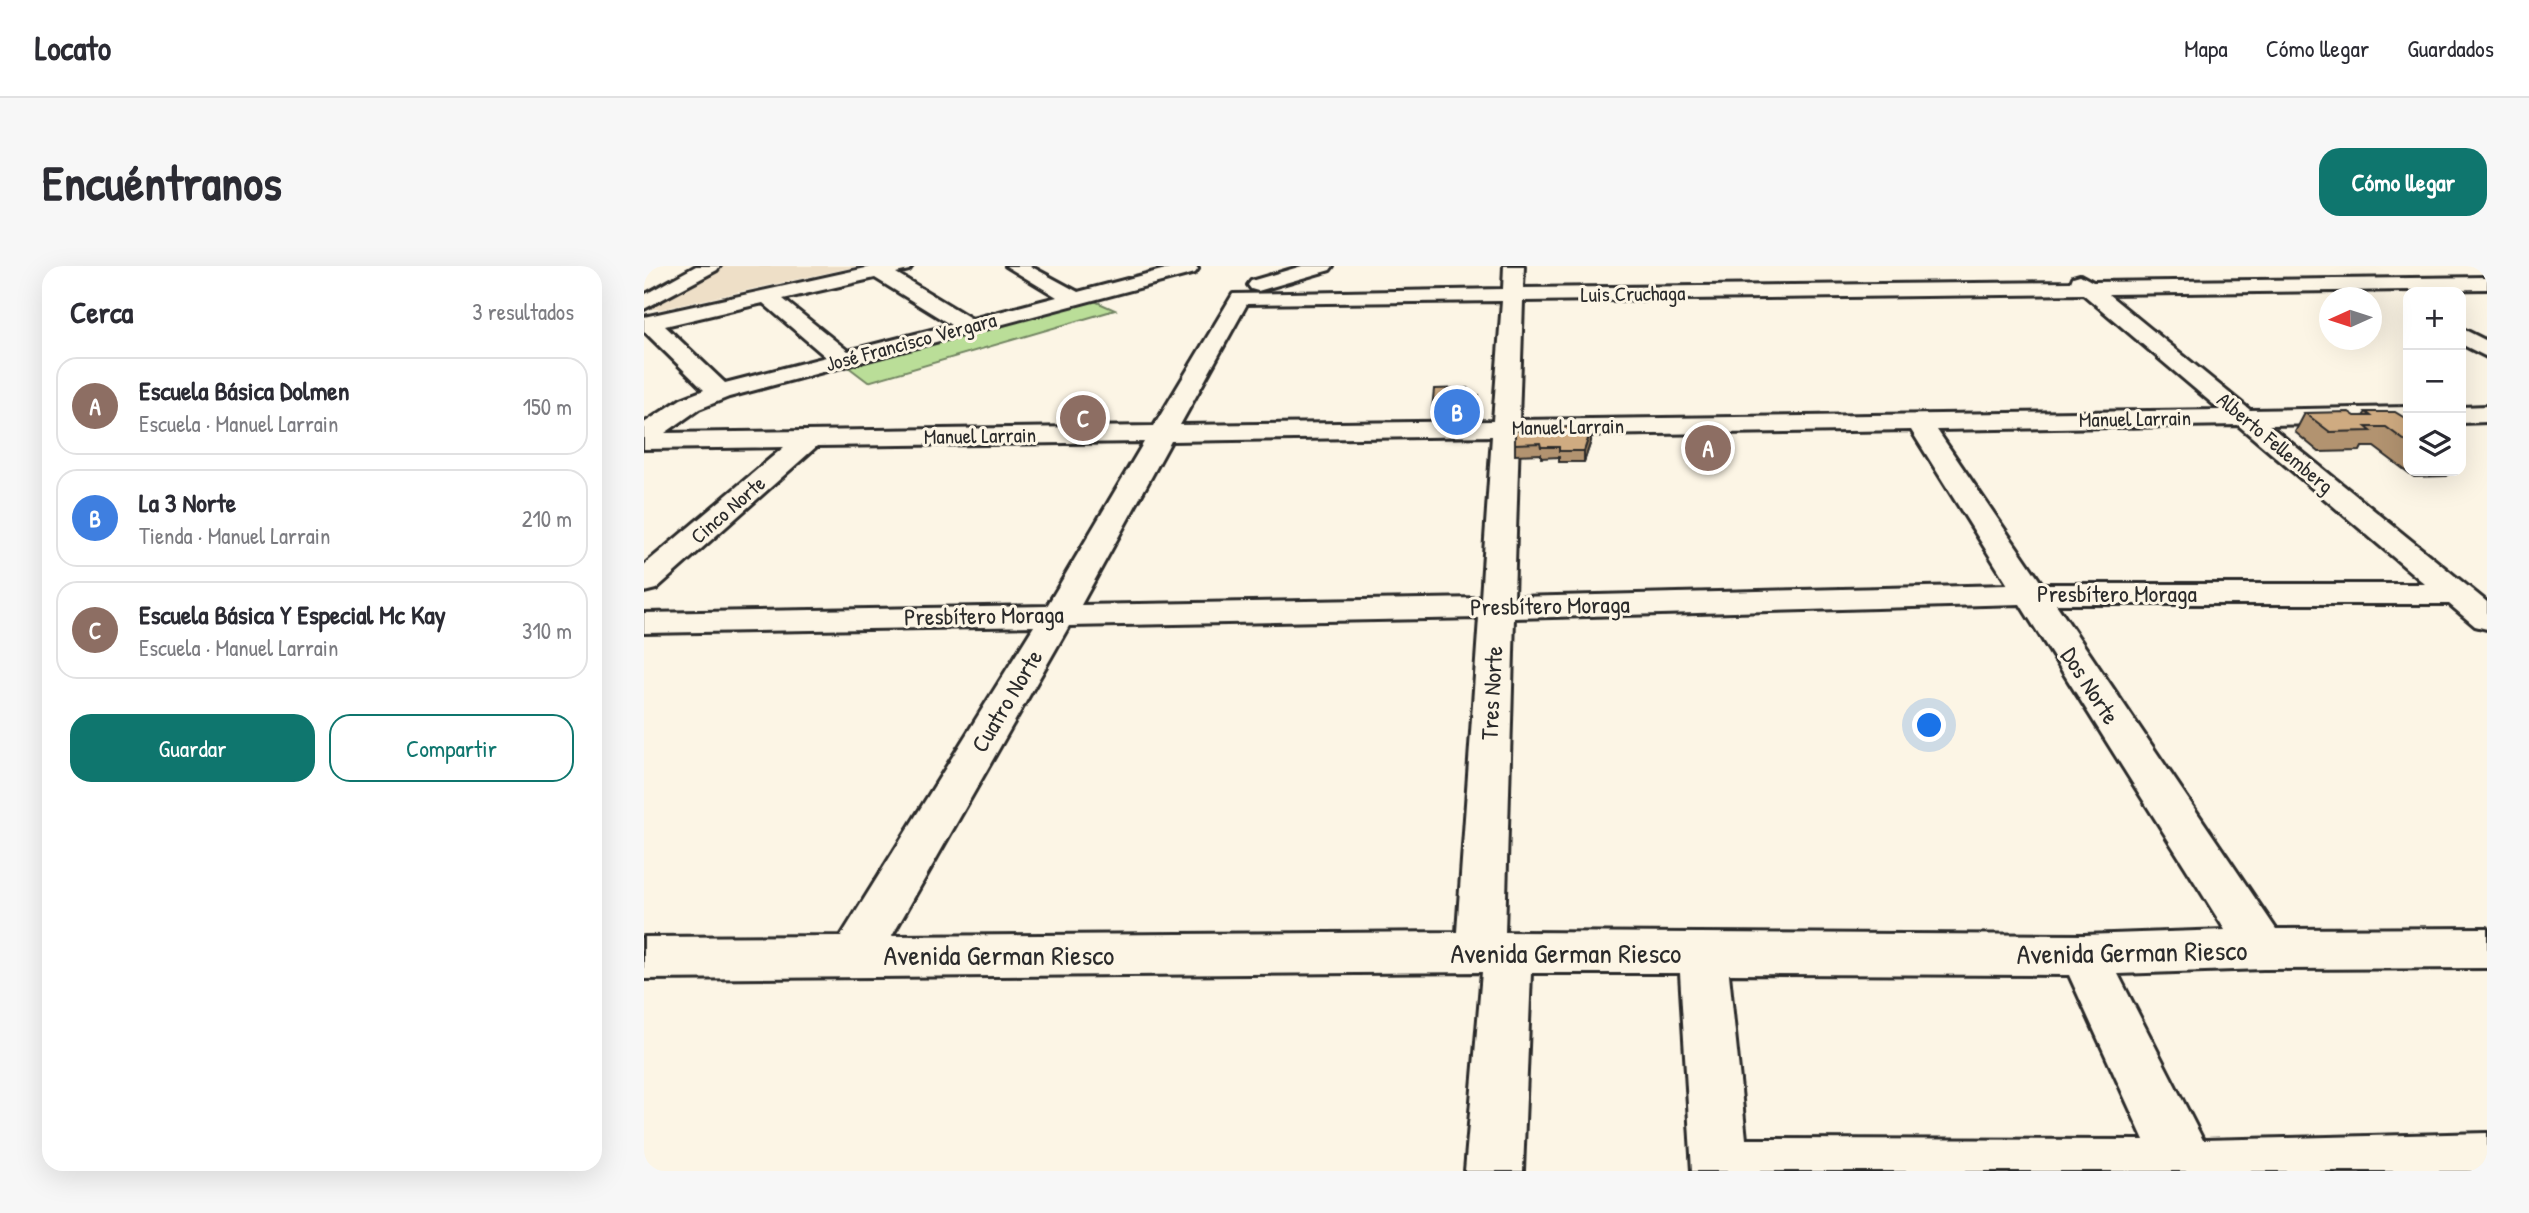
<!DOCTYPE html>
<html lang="es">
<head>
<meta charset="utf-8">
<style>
  :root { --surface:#fff; --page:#f7f7f7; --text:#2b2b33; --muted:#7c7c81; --line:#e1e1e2; --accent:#0f766e }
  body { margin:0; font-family:"Patrick Hand",sans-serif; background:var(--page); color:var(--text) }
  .controls { position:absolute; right:21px; top:21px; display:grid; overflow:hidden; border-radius:14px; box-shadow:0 7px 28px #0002 }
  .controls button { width:63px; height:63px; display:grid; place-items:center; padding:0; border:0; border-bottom:2px solid var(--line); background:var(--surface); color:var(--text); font:35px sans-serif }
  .compass { position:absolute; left:1675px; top:21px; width:63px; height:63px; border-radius:50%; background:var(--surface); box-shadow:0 7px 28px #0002; rotate:267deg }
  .you { position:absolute; left:1286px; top:460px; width:24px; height:24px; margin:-18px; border:5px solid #fff; border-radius:50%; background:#1a73e8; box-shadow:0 0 0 10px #1a73e833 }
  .badge { display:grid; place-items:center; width:46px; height:46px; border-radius:50%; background:var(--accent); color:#fff; font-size:23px; font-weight:700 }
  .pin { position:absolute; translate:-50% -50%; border:4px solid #fff; box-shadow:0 2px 7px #0006 }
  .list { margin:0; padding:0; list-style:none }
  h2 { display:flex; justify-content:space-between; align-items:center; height:91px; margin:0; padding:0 28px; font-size:30px }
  h2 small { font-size:23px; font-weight:400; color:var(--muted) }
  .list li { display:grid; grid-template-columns:46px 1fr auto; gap:21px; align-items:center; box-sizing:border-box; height:98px; margin:0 14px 14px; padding:0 14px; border:2px solid var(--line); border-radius:21px }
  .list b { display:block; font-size:26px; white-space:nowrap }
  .list p { margin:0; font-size:23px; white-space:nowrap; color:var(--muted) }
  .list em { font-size:23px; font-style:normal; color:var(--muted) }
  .actions { display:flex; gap:14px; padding:21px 28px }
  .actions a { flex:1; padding:16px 0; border:2px solid var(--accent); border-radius:21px; text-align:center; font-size:24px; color:var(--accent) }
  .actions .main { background:var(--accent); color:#fff }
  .icon { flex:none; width:38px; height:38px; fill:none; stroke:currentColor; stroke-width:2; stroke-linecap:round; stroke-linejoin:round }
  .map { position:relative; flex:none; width:1843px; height:905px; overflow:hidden; border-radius:21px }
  header { display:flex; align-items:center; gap:42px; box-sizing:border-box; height:98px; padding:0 35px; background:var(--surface); border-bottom:2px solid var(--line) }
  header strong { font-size:33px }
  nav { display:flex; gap:38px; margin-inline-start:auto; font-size:24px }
  .intro { display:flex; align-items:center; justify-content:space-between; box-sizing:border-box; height:168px; padding:0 42px }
  h1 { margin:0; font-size:49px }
  .button { padding:18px 32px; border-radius:21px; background:var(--accent); color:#fff; font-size:24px; font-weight:700 }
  main { display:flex; gap:42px; padding:0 42px }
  aside { flex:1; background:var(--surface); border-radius:21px; box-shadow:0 7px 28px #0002 }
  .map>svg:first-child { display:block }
  .built { fill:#eedfc7 }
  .green { fill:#bade98; stroke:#728462; stroke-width:2 }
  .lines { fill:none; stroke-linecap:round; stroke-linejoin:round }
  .minor-casing { stroke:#2b2b2b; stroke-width:6 }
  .minor { fill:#fcf5e5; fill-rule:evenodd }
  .wall { fill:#b2936f; stroke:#2b2b2b; stroke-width:2 }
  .shaded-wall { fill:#91785a; stroke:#2b2b2b; stroke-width:2 }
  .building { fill:#cfab81; stroke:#2b2b2b; stroke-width:2 }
  .labels { text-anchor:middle; stroke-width:6; stroke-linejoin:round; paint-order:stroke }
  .far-street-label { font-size:21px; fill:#2b2b2b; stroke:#fcf5e5 }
  .street-label { font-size:24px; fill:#2b2b2b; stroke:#fcf5e5 }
  .near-street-label { font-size:28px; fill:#2b2b2b; stroke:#fcf5e5 }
</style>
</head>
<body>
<header>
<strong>Locato</strong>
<nav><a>Mapa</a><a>Cómo llegar</a><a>Guardados</a></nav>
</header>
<div class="intro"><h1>Encuéntranos</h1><a class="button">Cómo llegar</a></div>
<main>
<aside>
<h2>Cerca<small>3 resultados</small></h2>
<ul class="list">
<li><span class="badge" style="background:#8d6e63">A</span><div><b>Escuela Básica Dolmen</b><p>Escuela · Manuel Larrain</p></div><em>150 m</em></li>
<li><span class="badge" style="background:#3f7fe0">B</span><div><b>La 3 Norte</b><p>Tienda · Manuel Larrain</p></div><em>210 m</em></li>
<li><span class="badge" style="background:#8d6e63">C</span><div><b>Escuela Básica Y Especial Mc Kay</b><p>Escuela · Manuel Larrain</p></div><em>310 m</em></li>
</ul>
<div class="actions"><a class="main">Guardar</a><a>Compartir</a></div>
</aside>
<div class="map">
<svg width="1843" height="905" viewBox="0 0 1843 905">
  <rect width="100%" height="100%" fill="#fcf5e5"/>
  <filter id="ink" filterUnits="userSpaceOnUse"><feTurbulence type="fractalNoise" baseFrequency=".0143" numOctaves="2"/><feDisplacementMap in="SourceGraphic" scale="14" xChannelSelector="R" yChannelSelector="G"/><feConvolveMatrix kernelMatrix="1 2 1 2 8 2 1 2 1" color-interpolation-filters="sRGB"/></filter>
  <g filter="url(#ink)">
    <!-- built -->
    <polygon class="built" points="71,0 214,0 18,43 0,43"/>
    <!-- green -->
    <polygon class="green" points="446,33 471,44 224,116 199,97"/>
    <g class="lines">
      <!-- minor casing -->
      <g class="minor-casing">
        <g id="minor">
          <polygon points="52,0 76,0 73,4 0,43 0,29"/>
          <path d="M 231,0 L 268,0 L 265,4 L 252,7 L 328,53 L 413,31 L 362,0 L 386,0 L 434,26 L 533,0 L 552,0 L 554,3 L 551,7 L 85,131 L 55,143 L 21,167 L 510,160 L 589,28 L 859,23 L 860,0 L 880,0 L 879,22 L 1427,16 L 1429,11 L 1436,9 L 1449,16 L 1843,11 L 1843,23 L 1464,28 L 1606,144 L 1764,141 L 1764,157 L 1625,159 L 1843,336 L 1843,363 L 1831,360 L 1805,338 L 1412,338 L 1632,663 L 1843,662 L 1843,702 L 1619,703 L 1474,708 L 1559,874 L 1843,867 L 1843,905 L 1048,905 L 1036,707 L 887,707 L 879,905 L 821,905 L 838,706 L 0,713 L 0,671 L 197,670 L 390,360 L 0,367 L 0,347 L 403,340 L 500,176 L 173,180 L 12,323 L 0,326 L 0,299 L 140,181 L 0,183 L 0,157 L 37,133 L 60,124 L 0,65 L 0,51 ZM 231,12 L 307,59 L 204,85 L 139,33 ZM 1439,28 L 1576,144 L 875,154 L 879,35 ZM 858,35 L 849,155 L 536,159 L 603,38 ZM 119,37 L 182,91 L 81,117 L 21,60 ZM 1594,159 L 1781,318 L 1398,318 L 1293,164 ZM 1267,164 L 1364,319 L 870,331 L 875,170 ZM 848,170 L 837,332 L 437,339 L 527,175 ZM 1376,338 L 1581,664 L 1440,669 L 861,666 L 870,352 ZM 835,352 L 813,666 L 248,670 L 425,360 ZM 1085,708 L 1425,709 L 1500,874 L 1102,873 Z"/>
          <polygon points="658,0 689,0 686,4 614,25 607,23 604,19 607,15"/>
          <polygon points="1817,62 1843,75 1843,91 1817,78"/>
          <polygon points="1843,140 1843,156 1817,157 1817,141"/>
        </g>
      </g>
      <!-- minor -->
      <use href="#minor" class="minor"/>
    </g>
    <!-- wall -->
    <g class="wall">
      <polygon points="825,129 835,129 835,153 789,154 788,144"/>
      <polygon points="1722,146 1764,154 1764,205 1806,205 1803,210 1770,211 1730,181 1718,181 1716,185 1675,186 1651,166 1661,147 1711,150 1719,150"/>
      <polygon points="928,165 947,175 940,196 915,196 915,191 897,192 897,188 871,189 871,166"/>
    </g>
    <!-- shaded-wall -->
    <polygon class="shaded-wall" points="947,164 947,175 940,196 940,185"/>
    <!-- building -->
    <g class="building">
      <polygon points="824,122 824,129 835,129 834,143 788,144 790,123"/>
      <polygon points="1705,146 1711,150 1727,150 1722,146 1751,146 1764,154 1764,177 1742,161 1722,161 1727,165 1686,166 1661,147"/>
      <polygon points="928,161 928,165 947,164 940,185 915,185 915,181 897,181 896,177 871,178 871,166 878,162"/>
    </g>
  </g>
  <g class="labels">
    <!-- far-street labels -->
    <g class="far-street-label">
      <text transform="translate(989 28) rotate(-1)" y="7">Luis Cruchaga</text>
      <text transform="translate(267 76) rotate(-15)" y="7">José Francisco Vergara</text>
      <text transform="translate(1491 153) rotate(-1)" y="7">Manuel Larrain</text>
      <text transform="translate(924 161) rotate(-1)" y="7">Manuel Larrain</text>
      <text transform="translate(336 170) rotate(-1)" y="7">Manuel Larrain</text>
      <text transform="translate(1631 177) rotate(40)" y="7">Alberto Fellemberg</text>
      <text transform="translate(84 244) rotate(-41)" y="7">Cinco Norte</text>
    </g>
    <!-- street labels -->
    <g class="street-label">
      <text x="1473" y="336">Presbítero Moraga</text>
      <text transform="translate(906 340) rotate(-1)" y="8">Presbítero Moraga</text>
      <text transform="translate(340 350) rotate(-1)" y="8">Presbítero Moraga</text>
      <text transform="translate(1446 420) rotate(57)" y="8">Dos Norte</text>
      <text transform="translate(848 427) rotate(-87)" y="8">Tres Norte</text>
      <text transform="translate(363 435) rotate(-59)" y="8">Cuatro Norte</text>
    </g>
    <!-- near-street labels -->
    <g class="near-street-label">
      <text transform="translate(1488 686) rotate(-1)" y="10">Avenida German Riesco</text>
      <text x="922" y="697">Avenida German Riesco</text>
      <text x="355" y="699">Avenida German Riesco</text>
    </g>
  </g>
</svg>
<div class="controls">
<button>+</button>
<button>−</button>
<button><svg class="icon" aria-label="layers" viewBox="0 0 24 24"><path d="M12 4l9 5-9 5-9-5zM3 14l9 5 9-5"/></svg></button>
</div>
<svg class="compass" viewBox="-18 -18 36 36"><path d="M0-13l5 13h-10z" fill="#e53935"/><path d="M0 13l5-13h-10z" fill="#7c7c81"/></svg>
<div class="you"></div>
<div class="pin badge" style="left:1064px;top:182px;background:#8d6e63">A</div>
<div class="pin badge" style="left:813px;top:146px;background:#3f7fe0">B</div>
<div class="pin badge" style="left:439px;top:152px;background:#8d6e63">C</div>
</div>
</main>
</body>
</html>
